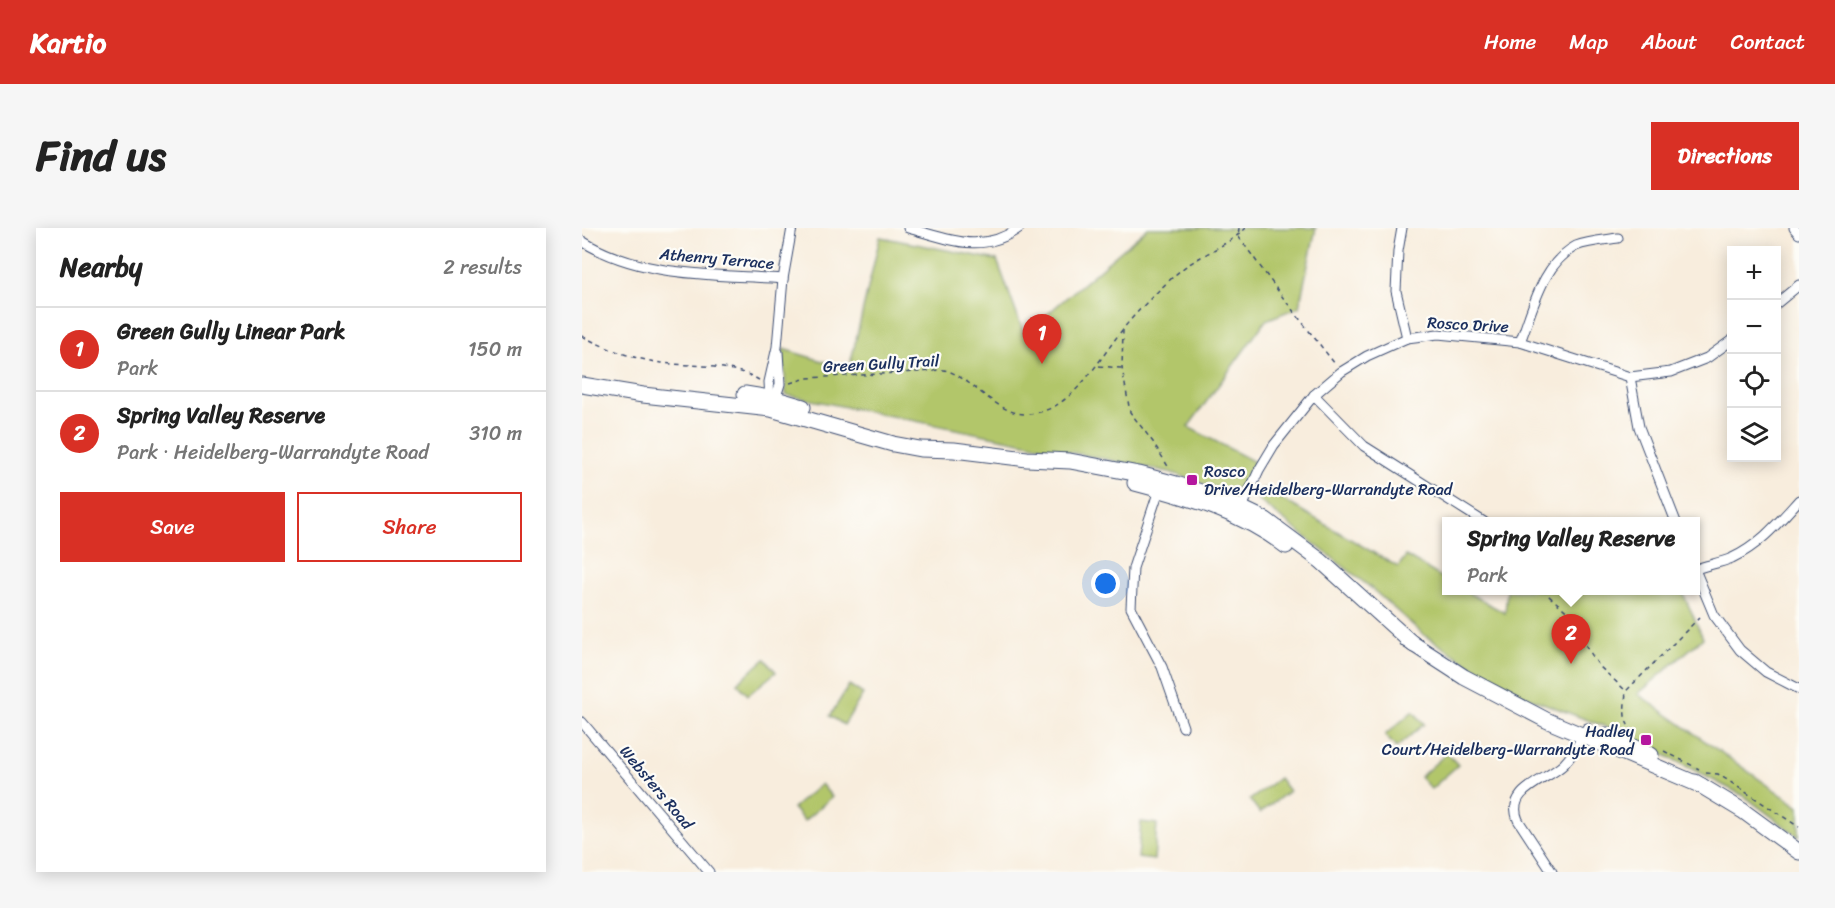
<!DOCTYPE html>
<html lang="en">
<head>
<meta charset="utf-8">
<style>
  :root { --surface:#fff; --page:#f6f6f6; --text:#222; --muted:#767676; --line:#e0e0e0; --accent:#d93025 }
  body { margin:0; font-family:Sriracha,sans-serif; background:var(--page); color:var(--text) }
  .controls { position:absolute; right:18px; top:18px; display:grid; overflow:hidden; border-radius:0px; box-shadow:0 3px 15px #0003 }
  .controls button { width:54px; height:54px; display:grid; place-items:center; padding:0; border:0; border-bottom:2px solid var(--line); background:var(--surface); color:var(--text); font:30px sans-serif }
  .you { position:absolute; left:524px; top:356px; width:21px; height:21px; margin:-15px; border:4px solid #fff; border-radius:50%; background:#1a73e8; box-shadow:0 0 0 9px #1a73e833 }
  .badge { display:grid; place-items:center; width:39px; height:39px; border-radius:50%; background:var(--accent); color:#fff; font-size:20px; font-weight:700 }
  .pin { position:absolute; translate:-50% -50px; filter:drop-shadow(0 2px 3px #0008) }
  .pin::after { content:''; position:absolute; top:32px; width:21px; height:18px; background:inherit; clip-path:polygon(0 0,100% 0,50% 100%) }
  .popup { position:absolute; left:860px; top:289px; width:258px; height:78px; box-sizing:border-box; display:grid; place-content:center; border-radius:0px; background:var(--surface); filter:drop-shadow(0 2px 4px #0005); font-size:20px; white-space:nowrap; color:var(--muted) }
  .popup b { font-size:22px; color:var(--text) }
  .popup::after { content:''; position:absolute; left:50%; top:100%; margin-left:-12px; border:12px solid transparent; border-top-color:var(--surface) }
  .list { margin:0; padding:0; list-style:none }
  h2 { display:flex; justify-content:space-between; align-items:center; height:78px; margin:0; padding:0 24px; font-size:26px }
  h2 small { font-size:20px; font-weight:400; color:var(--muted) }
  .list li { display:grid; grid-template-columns:39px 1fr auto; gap:18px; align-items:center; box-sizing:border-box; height:84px; padding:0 24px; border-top:2px solid var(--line) }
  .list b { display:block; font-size:22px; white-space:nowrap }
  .list p { margin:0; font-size:20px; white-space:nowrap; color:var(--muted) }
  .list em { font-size:20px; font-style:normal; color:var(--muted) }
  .actions { display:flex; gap:12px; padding:18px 24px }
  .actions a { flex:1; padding:14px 0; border:2px solid var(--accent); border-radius:0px; text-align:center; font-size:21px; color:var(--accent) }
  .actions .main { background:var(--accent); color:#fff }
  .icon { flex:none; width:33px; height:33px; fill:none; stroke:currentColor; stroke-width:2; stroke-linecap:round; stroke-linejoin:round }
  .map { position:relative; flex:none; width:1217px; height:644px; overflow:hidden; border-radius:0px }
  header { display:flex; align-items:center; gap:36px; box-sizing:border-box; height:84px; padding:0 30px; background:var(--accent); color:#fff }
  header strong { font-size:28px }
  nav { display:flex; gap:33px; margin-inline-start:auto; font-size:21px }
  .intro { display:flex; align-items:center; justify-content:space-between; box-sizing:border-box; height:144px; padding:0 36px }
  h1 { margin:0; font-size:42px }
  .button { padding:15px 27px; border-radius:0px; background:var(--accent); color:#fff; font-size:21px; font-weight:700 }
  main { display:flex; gap:36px; padding:0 36px }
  aside { flex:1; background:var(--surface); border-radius:0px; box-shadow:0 3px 15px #0003 }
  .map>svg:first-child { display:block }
  .green { fill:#b2c66a; stroke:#667a64; stroke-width:1.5 }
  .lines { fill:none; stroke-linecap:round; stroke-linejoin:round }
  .minor-casing { stroke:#3c4c71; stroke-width:11 }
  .primary-casing { stroke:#3c4c71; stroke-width:17 }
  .path { stroke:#3c4c71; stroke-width:1.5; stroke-dasharray:4.5 4.5; stroke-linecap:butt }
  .minor { stroke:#fff; stroke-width:9 }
  .primary { stroke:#fff; stroke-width:15 }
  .poi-dot { fill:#b5179e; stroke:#fdfcf7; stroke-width:2 }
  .labels { text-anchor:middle; stroke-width:4.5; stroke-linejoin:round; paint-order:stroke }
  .street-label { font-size:16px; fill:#1b2f5e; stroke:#fdfcf7 }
  .poi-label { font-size:16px; fill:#1b2f5e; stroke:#fdfcf7; text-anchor:start }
</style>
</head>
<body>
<header>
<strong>Kartio</strong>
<nav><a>Home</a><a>Map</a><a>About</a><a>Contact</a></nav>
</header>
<div class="intro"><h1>Find us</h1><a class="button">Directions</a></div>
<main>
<aside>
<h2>Nearby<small>2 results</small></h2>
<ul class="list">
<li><span class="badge">1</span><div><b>Green Gully Linear Park</b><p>Park</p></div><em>150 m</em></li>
<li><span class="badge">2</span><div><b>Spring Valley Reserve</b><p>Park · Heidelberg-Warrandyte Road</p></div><em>310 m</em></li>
</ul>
<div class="actions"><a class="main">Save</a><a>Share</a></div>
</aside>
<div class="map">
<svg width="1217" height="644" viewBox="0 0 1217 644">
  <rect width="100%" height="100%" fill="#fdfcf7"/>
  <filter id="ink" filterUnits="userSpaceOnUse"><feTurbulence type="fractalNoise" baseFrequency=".0167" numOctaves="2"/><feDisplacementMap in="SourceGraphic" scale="12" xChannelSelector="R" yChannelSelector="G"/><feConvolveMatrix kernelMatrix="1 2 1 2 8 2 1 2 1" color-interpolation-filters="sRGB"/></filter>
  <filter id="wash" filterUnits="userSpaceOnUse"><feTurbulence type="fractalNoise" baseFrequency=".008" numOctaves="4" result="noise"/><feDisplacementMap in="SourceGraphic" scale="24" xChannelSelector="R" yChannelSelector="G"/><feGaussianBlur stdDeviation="1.35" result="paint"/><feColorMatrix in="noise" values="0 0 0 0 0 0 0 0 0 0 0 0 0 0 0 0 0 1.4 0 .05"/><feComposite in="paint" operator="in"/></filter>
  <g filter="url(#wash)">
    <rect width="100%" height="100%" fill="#f8eddd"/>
    <!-- green -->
    <g class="green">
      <path d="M 566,0 L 734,0 L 717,79 L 684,92 L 606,199 L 673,234 C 669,242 665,254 657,259 C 643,267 603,249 587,244 L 204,167 L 201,121 L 267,141 L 298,9 L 415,32 L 442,106 Z"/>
      <polygon points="681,260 816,339 824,328 864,352 864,362 883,363 923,385 925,363 983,362 987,365 991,362 1100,363 1121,410 1056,466 1217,579 1217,609 1162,568 1042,506 927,462 842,407 789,360 676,272"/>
      <polygon points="183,431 194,444 166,467 155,455"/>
      <polygon points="267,457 281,466 262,497 248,488"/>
      <polygon points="831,483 842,496 814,520 803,507"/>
      <polygon points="865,525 876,537 849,561 838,549"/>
      <polygon points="697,550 707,563 678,585 668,572"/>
      <polygon points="239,556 250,569 222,593 211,580"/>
      <polygon points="559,594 575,596 572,632 556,630"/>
    </g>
  </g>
  <g filter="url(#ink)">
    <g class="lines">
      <!-- minor casing -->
      <g class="minor-casing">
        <g id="minor">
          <path d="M 326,0 C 367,11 399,27 437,0"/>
          <polyline points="820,0 816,23 814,63 825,110"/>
          <polyline points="1212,0 1217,6"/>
          <path d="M 0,13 C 59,50 133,46 201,51"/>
          <polyline points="1194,76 1217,57"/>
          <path d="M 938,114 C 951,81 960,36 994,18 C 1006,13 1023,12 1036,10"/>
          <polyline points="1048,149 1057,199 1094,294"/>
          <polyline points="732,167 782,218 902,294"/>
          <polyline points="188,172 187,154 195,119 201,51 210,0"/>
          <polyline points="192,175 198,156 196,124"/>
          <polyline points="578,259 551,340 549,380 580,439 601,499"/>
          <polyline points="658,284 677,242 692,217 732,167 759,144 785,128 825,110 856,106 938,114 1048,149 1089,144 1125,130 1150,112"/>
          <path d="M 1114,341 C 1125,337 1138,335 1150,330 C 1178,317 1197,294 1217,272"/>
          <polyline points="1114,344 1132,387 1158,422 1184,444 1217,461"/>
          <polyline points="0,494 127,644"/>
          <path d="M 970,644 L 936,592 C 923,561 965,553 982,536 C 993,525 998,512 1005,500"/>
        </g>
      </g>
      <!-- primary casing -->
      <g class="primary-casing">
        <g id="primary">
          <polyline points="0,157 61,167 189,181 311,216 338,221 372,222 445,231 488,233 557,246 594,256 640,271 684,292 739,333 832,417"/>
          <polyline points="163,166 194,171 221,179"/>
          <path d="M 553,255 C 606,269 660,284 704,318"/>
          <polyline points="825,412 882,449 964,492 1120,558"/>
          <polyline points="1025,507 1069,527"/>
          <polyline points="1113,554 1161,583 1217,624"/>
        </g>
      </g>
      <!-- path -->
      <g class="path">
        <polyline points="657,0 656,8 702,71 753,136"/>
        <polyline points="541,102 540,140 548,184 571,214 587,240"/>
        <path d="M 0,108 C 25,121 52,131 80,135 C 112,139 148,135 177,152"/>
        <polyline points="517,138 539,140"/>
        <path d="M 208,155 L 225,150 L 242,149 L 352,143 C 377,133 410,187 444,186 C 490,185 516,132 541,101 C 556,82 574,65 592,48 C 613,28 643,20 664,0"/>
        <polyline points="960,362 989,387 999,410 1017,438 1043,462"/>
        <path d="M 1052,504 C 1039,493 1043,479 1044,463 L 1121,386"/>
        <polyline points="1082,523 1117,541"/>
        <polyline points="1124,545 1136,546 1217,599"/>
      </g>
      <!-- minor -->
      <use href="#minor" class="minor"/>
      <!-- primary -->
      <use href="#primary" class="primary"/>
    </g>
  </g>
  <!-- markers -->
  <g class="poi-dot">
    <rect x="604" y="246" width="12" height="12" rx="3"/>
    <rect x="1058" y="506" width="12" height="12" rx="3"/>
  </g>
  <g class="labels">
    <!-- street labels -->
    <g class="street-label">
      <text transform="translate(135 30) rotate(5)" y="6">Athenry Terrace</text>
      <text transform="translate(886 96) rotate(3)" y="6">Rosco Drive</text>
      <text transform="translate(299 135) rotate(-3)" y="6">Green Gully Trail</text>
      <text transform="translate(75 559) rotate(50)" y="6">Websters Road</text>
    </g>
    <!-- poi labels -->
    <g class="poi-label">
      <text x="622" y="249">Rosco<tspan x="622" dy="18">Drive/Heidelberg-Warrandyte Road</tspan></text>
      <text x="1052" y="509" text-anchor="end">Hadley<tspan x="1052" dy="18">Court/Heidelberg-Warrandyte Road</tspan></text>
    </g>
  </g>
</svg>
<div class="controls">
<button>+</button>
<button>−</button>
<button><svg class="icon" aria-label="locate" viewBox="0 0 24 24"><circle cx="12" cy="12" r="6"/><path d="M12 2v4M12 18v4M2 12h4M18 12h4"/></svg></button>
<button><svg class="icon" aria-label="layers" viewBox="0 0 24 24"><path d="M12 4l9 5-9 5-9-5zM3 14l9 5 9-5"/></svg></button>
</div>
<div class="you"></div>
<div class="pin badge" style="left:460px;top:136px">1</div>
<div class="pin badge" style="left:989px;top:436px">2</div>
<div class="popup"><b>Spring Valley Reserve</b>Park</div>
</div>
</main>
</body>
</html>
